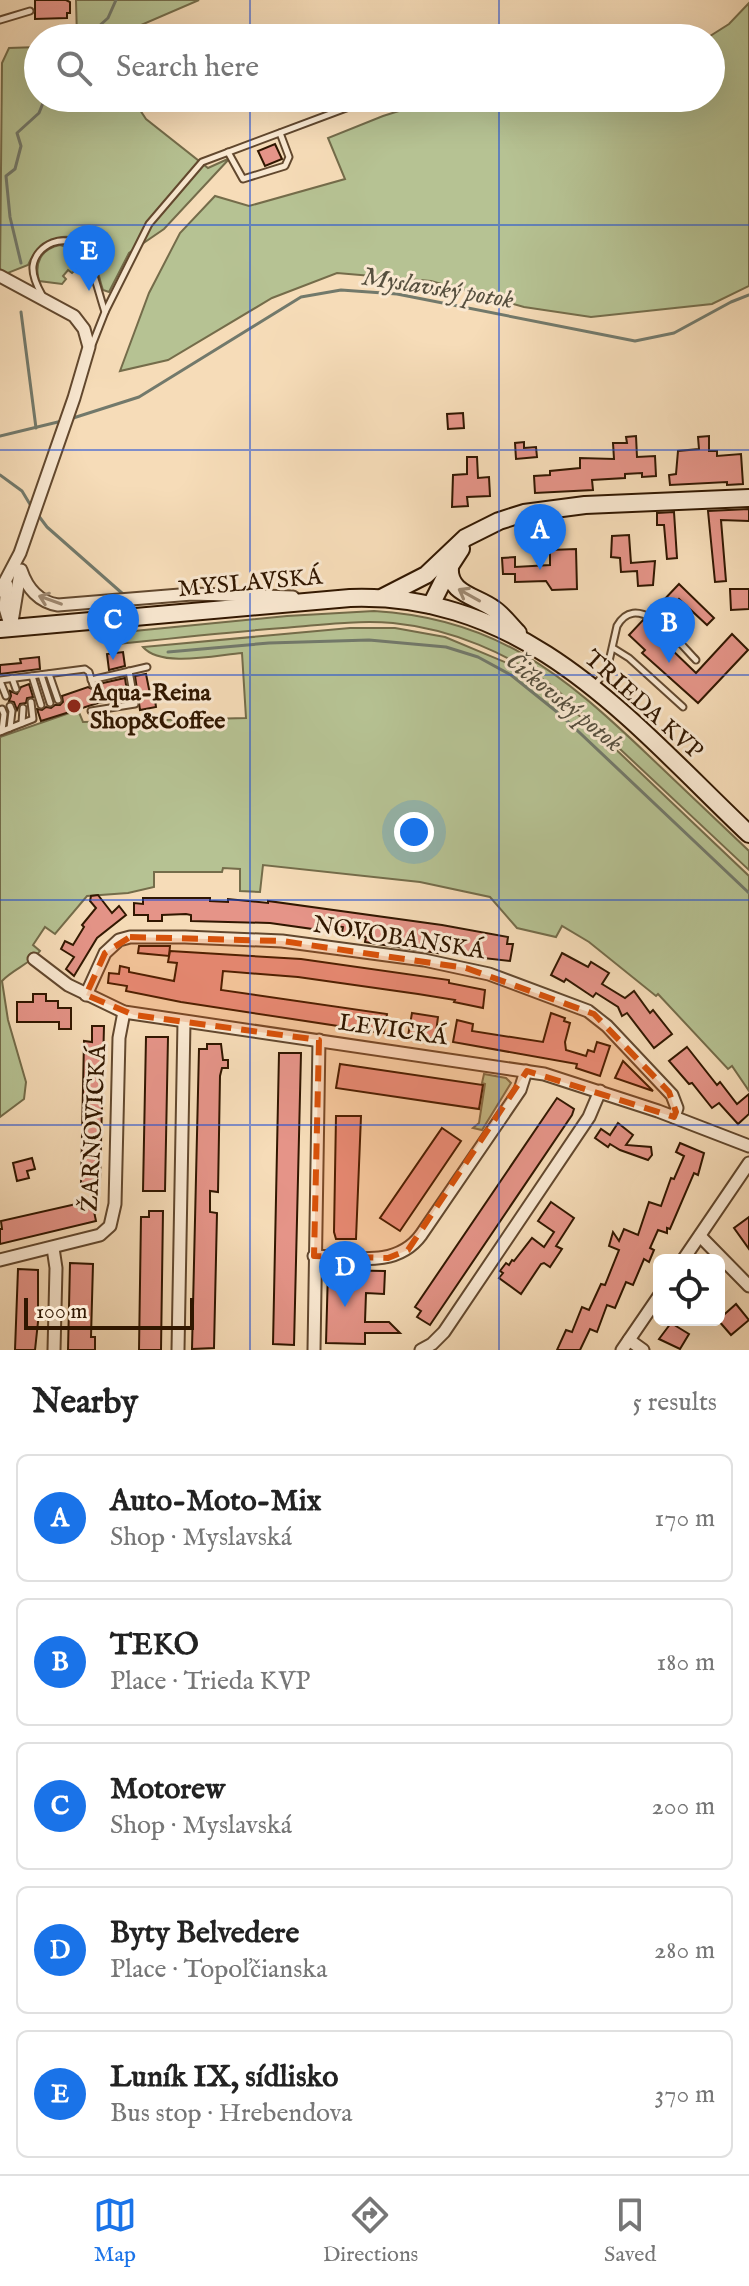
<!DOCTYPE html>
<html lang="en">
<head>
<meta charset="utf-8">
<style>
  :root { --surface:#fff; --page:#f2f2f2; --text:#222; --muted:#767676; --line:#e0e0e0; --accent:#1a73e8 }
  body { margin:0; font-family:"IM FELL English",serif; background:var(--page); color:var(--text) }
  .controls { position:absolute; right:24px; bottom:24px; display:grid; overflow:hidden; border-radius:12px; box-shadow:0 8px 32px #0002 }
  .controls button { width:72px; height:72px; display:grid; place-items:center; padding:0; border:0; border-bottom:2px solid var(--line); background:var(--surface); color:var(--text); font:40px sans-serif }
  .scale { position:absolute; left:24px; bottom:20px; width:170px; box-sizing:border-box; padding-left:8px; border:4px solid #311700; border-top:0; font-size:22px; line-height:28px; white-space:nowrap; color:#311700; -webkit-text-stroke:6px #f9e8d1; paint-order:stroke }
  .you { position:absolute; left:414px; top:832px; width:28px; height:28px; margin:-20px; border:6px solid #fff; border-radius:50%; background:#1a73e8; box-shadow:0 0 0 12px #1a73e833 }
  .badge { display:grid; place-items:center; width:52px; height:52px; border-radius:50%; background:var(--accent); color:#fff; font-size:26px; font-weight:700 }
  .pin { position:absolute; translate:-50% -66px; filter:drop-shadow(0 2px 4px #0008) }
  .pin::after { content:''; position:absolute; top:42px; width:28px; height:24px; background:inherit; clip-path:polygon(0 0,100% 0,50% 100%) }
  .list { margin:0; padding:0; list-style:none }
  h2 { display:flex; justify-content:space-between; align-items:center; height:104px; margin:0; padding:0 32px; font-size:34px }
  h2 small { font-size:26px; font-weight:400; color:var(--muted) }
  .list li { display:grid; grid-template-columns:52px 1fr auto; gap:24px; align-items:center; box-sizing:border-box; height:128px; margin:0 16px 16px; padding:0 16px; border:2px solid var(--line); border-radius:12px }
  .list b { display:block; font-size:30px; white-space:nowrap }
  .list p { margin:0; font-size:26px; white-space:nowrap; color:var(--muted) }
  .list em { font-size:26px; font-style:normal; color:var(--muted) }
  .icon { flex:none; width:44px; height:44px; fill:none; stroke:currentColor; stroke-width:2; stroke-linecap:round; stroke-linejoin:round }
  .map { position:relative; flex:none; width:749px; height:1350px; overflow:hidden }
  .search { position:absolute; background:var(--surface); box-shadow:0 8px 32px #0002; left:24px; right:24px; top:24px; height:88px; display:flex; align-items:center; gap:20px; box-sizing:border-box; padding:0 28px; border-radius:44px; color:var(--muted); font-size:30px }
  .sheet { height:824px; background:var(--surface) }
  nav { display:flex; justify-content:space-around; align-items:center; box-sizing:border-box; height:112px; border-top:2px solid var(--line); background:var(--surface); font-size:22px; color:var(--muted) }
  nav a { display:grid; justify-items:center; gap:4px }
  nav .on { color:var(--accent) }
  .map>svg:first-child { display:block }
  .green { fill:#b6c293; stroke:#746c4a; stroke-width:2 }
  .lines { fill:none; stroke-linecap:round; stroke-linejoin:round }
  .stream { stroke:#72796b; stroke-width:3 }
  .building { fill:#e59488; stroke:#311700; stroke-width:2 }
  .lane-casing { stroke:#62482e; stroke-width:9 }
  .street-casing { stroke:#62482e; stroke-width:15 }
  .secondary-casing { stroke:#311700; stroke-width:20 }
  .lane { stroke:#f9e8d1; stroke-width:5 }
  .street { stroke:#f9e8d1; stroke-width:11 }
  .secondary { stroke:#f9e8d1; stroke-width:16 }
  .oneway { stroke:#9f8a73 }
  .marked { fill:#d6520b; fill-opacity:0.2; stroke:#d6520b; stroke-width:6; stroke-dasharray:16 10; stroke-linejoin:round }
  .grid { fill:none; stroke:#1d4ed8; stroke-width:2; stroke-opacity:0.55 }
  .poi-dot { fill:#8f2418; stroke:#f9e8d1; stroke-width:3 }
  .labels { text-anchor:middle; stroke-width:6; stroke-linejoin:round; paint-order:stroke }
  .street-label { font-size:24px; fill:#311700; stroke:#f9e8d1 }
  .poi-label { font-size:24px; font-weight:bold; fill:#311700; stroke:#f9e8d1; text-anchor:start }
  .water-label { font-size:26px; font-style:italic; fill:#57503f; stroke:#f9e8d1 }
</style>
</head>
<body>
<div class="map">
<svg width="749" height="1350" viewBox="0 0 749 1350">
  <rect width="100%" height="100%" fill="#f6dcb8"/>
  <filter id="stains"><feTurbulence type="fractalNoise" baseFrequency=".0025" numOctaves="4"/><feColorMatrix values="0 0 0 0 .2 0 0 0 0 .09 0 0 0 0 .02 0 0 0 .5 -.17"/></filter>
  <radialGradient id="worn" r=".72"><stop offset=".6" stop-color="#630" stop-opacity="0"/><stop offset="1" stop-color="#630" stop-opacity=".3"/></radialGradient>
  <!-- green -->
  <g class="green">
    <polygon points="76,0 199,0 111,38 77,38"/>
    <polygon points="749,3 749,286 712,304 591,317 524,307 431,281 337,273 272,298 168,360 120,371 149,293 180,233 215,196 249,206 345,179 328,138 383,116 440,98 711,98 711,38 707,38 729,24"/>
    <path d="M 38,47 L 38,98 L 132,98 L 146,119 L 208,168 L 230,158 L 164,229 L 129,253 L 109,292 L 103,290 C 99,279 97,264 91,254 C 75,222 38,240 28,265 L 0,276 L 2,63 L 9,48 Z"/>
    <path d="M 60,245 L 74,249 L 82,264 L 72,273 L 68,270 L 63,276 L 66,279 L 62,284 L 39,281 C 34,263 41,249 60,245 Z"/>
    <path d="M 374,611 C 496,618 563,674 647,754 C 681,786 715,819 749,851 L 749,870 L 555,688 C 508,653 452,629 393,623 C 357,620 319,625 283,628 C 228,632 174,638 119,644 L 118,638 L 134,631 L 287,616 Z"/>
    <path d="M 350,628 L 395,628 L 445,637 L 519,668 L 586,721 L 749,876 L 749,1091 L 732,1066 L 728,1069 L 658,994 L 656,996 L 589,942 L 562,926 L 556,937 L 517,928 L 490,897 L 420,882 L 263,865 L 260,892 L 240,891 L 240,869 L 223,868 L 222,872 L 154,872 L 154,887 L 128,893 L 87,896 L 55,934 L 45,927 L 33,945 L 40,951 C 30,964 13,969 2,981 L 8,1020 L 26,1082 L 24,1099 L 0,1117 L 0,737 L 78,710 L 83,722 L 246,718 L 242,653 C 217,655 161,668 143,647 Z"/>
    <polygon points="484,1074 506,1078 511,1083 482,1130 473,1128 479,1123 485,1084 482,1083"/>
  </g>
  <g class="lines">
    <!-- stream -->
    <g class="stream">
      <polyline points="102,38 98,27 108,18 116,0"/>
      <polyline points="21,263 10,217 6,176 15,169 21,146 17,133 39,113 45,98"/>
      <polyline points="21,312 36,428"/>
      <polyline points="70,419 139,397 301,297 341,290 397,294 635,341 674,333 731,302 749,295"/>
      <polyline points="0,436 62,421"/>
      <polyline points="0,475 22,491 31,506"/>
      <polyline points="38,515 47,527 123,594"/>
      <polyline points="168,652 269,643 369,640 446,647 478,657 511,675 562,716 749,893"/>
    </g>
  </g>
  <!-- building -->
  <g class="building">
    <polygon points="35,0 66,0 70,2 70,13 67,13 67,18 35,19"/>
    <polygon points="275,144 282,159 265,166 258,151"/>
    <polygon points="463,413 464,428 448,429 447,414"/>
    <polygon points="636,436 637,457 655,456 656,476 642,477 642,473 625,474 625,478 592,480 593,490 535,493 534,476 550,475 550,471 580,468 580,458 614,459 613,443 627,443 626,437"/>
    <polygon points="709,436 709,451 717,451 717,456 741,454 743,484 727,485 727,482 670,485 669,475 676,474 678,451 699,449 698,437"/>
    <polygon points="524,442 524,448 536,447 537,457 516,459 515,443"/>
    <polygon points="467,457 477,457 478,478 489,477 490,496 467,497 468,506 452,507 453,475 467,474"/>
    <polygon points="749,509 749,521 721,520 726,581 715,582 708,511"/>
    <polygon points="674,512 677,558 667,559 664,525 657,525 657,513"/>
    <polygon points="629,535 631,563 655,561 653,585 638,586 637,571 621,572 620,558 611,557 612,536"/>
    <polygon points="576,549 577,589 552,590 546,581 515,582 515,574 503,574 502,558 515,557 515,567 550,565 550,550"/>
    <polygon points="679,584 714,618 707,625 679,599 668,612 660,604"/>
    <polygon points="730,589 749,589 749,609 731,610"/>
    <polygon points="643,620 672,644 669,647 696,673 732,634 748,650 698,703 642,653 645,650 629,635"/>
    <polygon points="123,652 125,666 109,670 107,654"/>
    <polygon points="39,657 40,669 0,674 0,665 21,663 20,659"/>
    <polygon points="146,674 150,694 154,693 156,707 140,710 135,676"/>
    <polygon points="125,678 128,698 98,703 41,721 37,709 42,710 46,707 51,708 55,705 60,705 63,702 62,696 88,687 94,690 103,683"/>
    <polygon points="29,684 33,697 27,698 26,703 20,704 17,710 14,702 9,701 11,696 10,691 17,694 21,687"/>
    <polygon points="98,895 112,913 119,906 126,915 97,938 74,976 66,969 74,957 61,949 65,941 73,945 84,927 82,925 96,908 90,901 91,896"/>
    <polygon points="143,898 210,898 210,901 228,902 228,899 268,903 268,901 442,925 508,937 507,944 513,944 510,961 465,956 466,952 448,949 447,952 438,951 438,953 377,944 365,942 366,937 342,933 343,927 321,924 320,930 270,923 191,921 191,915 186,914 162,915 162,921 148,921 148,915 134,915 134,903 143,904"/>
    <polygon points="139,946 170,946 169,956 138,953"/>
    <polygon points="170,951 301,959 449,980 449,983 485,990 483,1008 454,1002 455,1000 418,994 298,977 223,971 221,990 387,1014 384,1033 181,1002 126,991 127,986 108,983 109,973 119,974 120,966 129,968 129,972 174,981 177,963 168,962"/>
    <polygon points="562,953 588,967 591,962 609,973 602,984 625,998 634,991 650,1013 653,1010 672,1034 654,1048 627,1013 622,1016 618,1007 596,993 593,997 566,979 564,982 551,975"/>
    <polygon points="33,994 46,994 46,1001 58,1001 58,1008 71,1008 71,1029 59,1029 59,1022 17,1022 17,1002 33,1002"/>
    <polygon points="412,1013 438,1017 435,1039 408,1036"/>
    <polygon points="551,1013 565,1018 564,1021 570,1023 565,1042 566,1050 586,1056 588,1050 594,1052 597,1042 610,1046 600,1076 576,1068 577,1064 453,1042 457,1020 473,1024 472,1031 543,1042"/>
    <polygon points="92,1026 104,1026 100,1182 81,1183 84,1041 92,1042"/>
    <polygon points="146,1037 168,1037 165,1191 143,1191"/>
    <polygon points="207,1044 221,1044 223,1060 228,1060 228,1068 222,1068 220,1076 218,1192 210,1191 210,1212 217,1213 214,1348 192,1349 199,1049 207,1049"/>
    <polygon points="687,1047 717,1085 720,1082 737,1104 749,1094 749,1114 738,1124 719,1103 712,1108 692,1083 689,1084 669,1061"/>
    <polygon points="279,1053 301,1053 294,1345 273,1344"/>
    <polygon points="623,1061 653,1091 615,1078"/>
    <polygon points="340,1064 483,1085 479,1109 336,1088"/>
    <polygon points="557,1098 574,1109 572,1115 430,1325 417,1317 421,1311 415,1307"/>
    <polygon points="336,1116 361,1116 356,1239 336,1239 334,1232"/>
    <polygon points="618,1123 633,1135 626,1145 651,1147 652,1155 648,1160 620,1150 610,1144 608,1147 595,1138 601,1129 610,1135"/>
    <polygon points="442,1128 461,1141 400,1231 380,1218"/>
    <polygon points="680,1143 704,1153 698,1175 694,1173 670,1229 667,1228 667,1233 658,1230 650,1248 654,1250 649,1262 644,1259 633,1285 626,1282 615,1308 607,1305 597,1332 590,1329 580,1350 557,1350 566,1330 572,1332 582,1307 589,1310 601,1284 605,1285 619,1250 609,1246 613,1232 619,1241 624,1229 638,1235 649,1202 661,1206 671,1178 674,1179 684,1156 676,1152"/>
    <polygon points="32,1158 35,1169 27,1171 29,1178 17,1181 13,1163"/>
    <polygon points="85,1202 92,1202 96,1221 0,1244 0,1229 2,1229 1,1221"/>
    <polygon points="551,1202 574,1218 556,1246 562,1249 550,1267 544,1263 541,1264 521,1294 499,1278 503,1273 500,1271 506,1263 509,1265 512,1260 514,1261 532,1238 544,1247 554,1232 538,1221"/>
    <polygon points="149,1211 163,1211 161,1350 139,1350 141,1217 149,1217"/>
    <polygon points="749,1217 749,1249 734,1228"/>
    <polygon points="70,1263 93,1264 91,1337 95,1337 95,1350 68,1350"/>
    <polygon points="18,1269 38,1270 38,1322 35,1350 15,1350"/>
    <polygon points="328,1270 385,1271 384,1294 366,1293 365,1322 389,1322 400,1333 365,1333 365,1344 326,1343"/>
    <polygon points="736,1304 749,1320 731,1335 718,1320"/>
    <polygon points="671,1323 689,1334 680,1349 659,1339"/>
  </g>
  <g class="lines">
    <!-- lane casing -->
    <g class="lane-casing">
      <g id="lane">
        <polyline points="0,20 30,11"/>
        <polyline points="228,152 243,179 285,166 289,157 280,133"/>
        <path d="M 42,295 C 37,286 32,276 33,266 C 36,244 66,232 81,248 C 92,261 99,295 105,312 L 92,345"/>
        <polyline points="105,312 149,224 202,162 373,98"/>
        <polyline points="613,648 629,658 683,707"/>
        <polyline points="49,674 58,700"/>
        <polyline points="41,675 50,703"/>
        <polyline points="32,676 41,705"/>
        <polyline points="12,678 16,689"/>
        <polyline points="0,680 85,669 89,672 93,685"/>
        <polyline points="91,680 147,667"/>
        <polyline points="0,681 6,696"/>
        <path d="M 594,686 L 607,670 L 617,626 C 638,588 680,644 696,660"/>
        <polyline points="2,709 4,714 2,731"/>
        <polyline points="91,711 135,704 129,671"/>
        <polyline points="22,723 23,708"/>
        <polyline points="10,728 33,719 31,702"/>
        <polyline points="0,732 10,728 12,711 10,706"/>
      </g>
    </g>
    <!-- street casing -->
    <g class="street-casing">
      <g id="street">
        <polyline points="0,276 74,316 84,329 89,347 74,398 20,553 0,591"/>
        <path d="M 21,570 C 27,588 39,602 58,605 L 192,594 L 293,597"/>
        <polyline points="7,585 5,608 11,628"/>
        <polyline points="11,628 20,573"/>
        <polyline points="34,959 68,985 124,1012 544,1074 658,1111 749,1146"/>
        <polyline points="86,995 105,953 119,940 130,937 185,937 282,941 424,960 489,974 588,1011 607,1026 672,1095 677,1108 674,1117"/>
        <polyline points="700,1236 749,1286"/>
        <polyline points="53,1248 56,1268 54,1350"/>
        <path d="M 314,1256 C 352,1257 396,1269 421,1235 L 520,1090 L 526,1071"/>
        <polyline points="0,1260 100,1235 110,1226 115,1204 119,1038 124,1012"/>
        <polyline points="683,1260 749,1163"/>
        <polyline points="629,1340 643,1350"/>
        <polyline points="178,1350 184,1022"/>
        <polyline points="314,1350 319,1040"/>
        <polyline points="421,1350 432,1344 444,1332 589,1117 600,1091"/>
        <polyline points="622,1350 659,1296"/>
      </g>
    </g>
    <!-- secondary casing -->
    <g class="secondary-casing">
      <g id="secondary">
        <path d="M 461,549 L 450,566 C 447,594 477,596 494,609 C 503,615 510,625 518,633"/>
        <polyline points="383,597 426,575 465,538 499,521 524,513 585,505 749,498"/>
        <polyline points="431,605 450,567"/>
        <path d="M 0,629 L 350,598 C 528,592 632,723 749,834"/>
      </g>
    </g>
    <!-- lane -->
    <use href="#lane" class="lane"/>
    <!-- street -->
    <use href="#street" class="street"/>
    <!-- secondary -->
    <use href="#secondary" class="secondary"/>
  </g>
  <!-- one-way arrows -->
  <defs><path id="oneway-shaft" d="M-6 0H5M1.5-3L5.5 0L1.5 3" fill="none" stroke-width="1.6" stroke-linecap="round" stroke-linejoin="round" transform="scale(2)"/></defs>
  <g class="oneway">
    <use href="#oneway-shaft" transform="translate(469 595) rotate(-151)"/>
    <use href="#oneway-shaft" transform="translate(50 600) rotate(-160)"/>
  </g>
  <!-- marked area -->
  <path class="marked" d="M 130,937 L 282,941 L 466,968 L 594,1014 L 669,1092 L 676,1112 L 674,1117 L 527,1071 L 408,1250 L 388,1258 L 314,1256 L 319,1040 L 134,1015 L 86,995 L 105,953 Z"/>
  <!-- grid -->
  <path class="grid" d="M 250,0 L 250,38M 499,0 L 499,38M 250,98 L 250,1350M 499,98 L 499,1350M 0,225 L 749,225M 0,450 L 749,450M 0,675 L 749,675M 0,900 L 749,900M 0,1125 L 749,1125"/>
  <!-- markers -->
  <circle class="poi-dot" cx="74" cy="706" r="8"/>
  <g class="labels">
    <!-- street labels -->
    <g class="street-label">
      <text transform="translate(250 582) rotate(-5)" y="8">MYSLAVSKÁ</text>
      <text transform="translate(644 704) rotate(42)" y="8">TRIEDA KVP</text>
      <text transform="translate(399 937) rotate(9)" y="8">NOVOBANSKÁ</text>
      <text transform="translate(393 1029) rotate(8)" y="8">LEVICKÁ</text>
      <text transform="translate(93 1128) rotate(-87)" y="8">ŽARNOVICKÁ</text>
    </g>
    <!-- poi labels -->
    <g class="poi-label">
      <text x="90" y="700">Aqua-Reina<tspan x="90" dy="28">Shop&amp;Coffee</tspan></text>
    </g>
    <!-- water labels -->
    <g class="water-label">
      <text transform="translate(438 287) rotate(9)" y="9">Myslavský potok</text>
      <text transform="translate(565 701) rotate(39)" y="9">Čičkovský potok</text>
    </g>
  </g>
  <rect width="100%" height="100%" filter="url(#stains)"/>
  <rect width="100%" height="100%" fill="url(#worn)"/>
</svg>
<div class="controls">
<button><svg class="icon" aria-label="locate" viewBox="0 0 24 24"><circle cx="12" cy="12" r="6"/><path d="M12 2v4M12 18v4M2 12h4M18 12h4"/></svg></button>
</div>
<div class="scale">100 m</div>
<div class="you"></div>
<div class="pin badge" style="left:540px;top:570px">A</div>
<div class="pin badge" style="left:669px;top:663px">B</div>
<div class="pin badge" style="left:113px;top:660px">C</div>
<div class="pin badge" style="left:345px;top:1307px">D</div>
<div class="pin badge" style="left:89px;top:291px">E</div>
<div class="search"><svg class="icon" aria-label="search" viewBox="0 0 24 24"><circle cx="10" cy="10" r="6"/><path d="M15 15l6 6"/></svg>Search here</div>
</div>
<section class="sheet">
<h2>Nearby<small>5 results</small></h2>
<ul class="list">
<li><span class="badge">A</span><div><b>Auto-Moto-Mix</b><p>Shop · Myslavská</p></div><em>170 m</em></li>
<li><span class="badge">B</span><div><b>TEKO</b><p>Place · Trieda KVP</p></div><em>180 m</em></li>
<li><span class="badge">C</span><div><b>Motorew</b><p>Shop · Myslavská</p></div><em>200 m</em></li>
<li><span class="badge">D</span><div><b>Byty Belvedere</b><p>Place · Topoľčianska</p></div><em>280 m</em></li>
<li><span class="badge">E</span><div><b>Luník IX, sídlisko</b><p>Bus stop · Hrebendova</p></div><em>370 m</em></li>
</ul>
</section>
<nav>
<a class="on"><svg class="icon" aria-label="map" viewBox="0 0 24 24"><path d="M3 6l6-2 6 2 6-2v14l-6 2-6-2-6 2zM9 4v14M15 6v14"/></svg>Map</a>
<a><svg class="icon" aria-label="directions" viewBox="0 0 24 24"><path d="M12 3l9 9-9 9-9-9zM9 14v-3h6M13 9l2 2-2 2"/></svg>Directions</a>
<a><svg class="icon" aria-label="saved" viewBox="0 0 24 24"><path d="M7 4h10v16l-5-4-5 4z"/></svg>Saved</a>
</nav>
</body>
</html>
